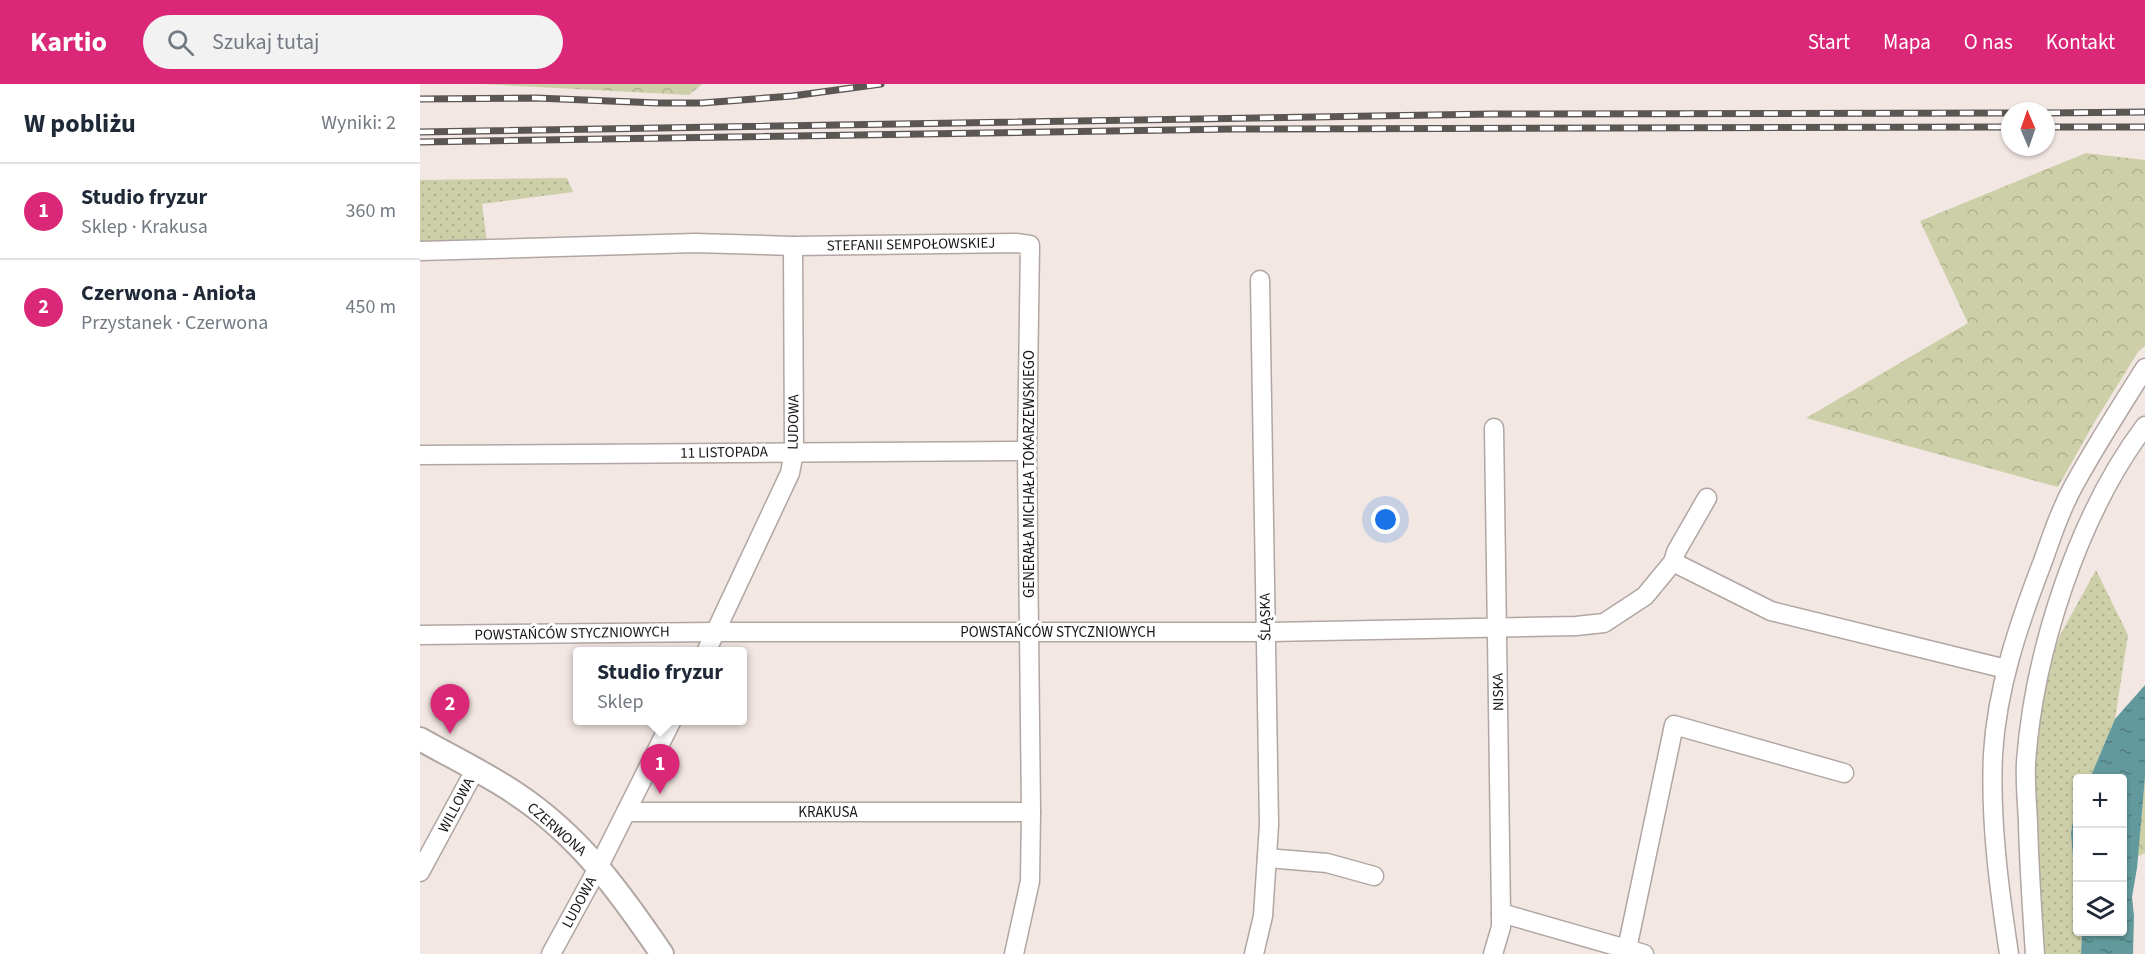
<!DOCTYPE html>
<html lang="pl">
<head>
<meta charset="utf-8">
<style>
  :root { --surface:#fff; --page:#f2f2f3; --text:#1f2937; --muted:#747a83; --line:#e0e1e3; --accent:#db2777 }
  body { margin:0; font-family:"Source Sans 3",sans-serif; background:var(--page); color:var(--text) }
  .controls { position:absolute; right:18px; bottom:18px; display:grid; overflow:hidden; border-radius:6px; box-shadow:0 2px 4px #0004 }
  .controls button { width:54px; height:54px; display:grid; place-items:center; padding:0; border:0; border-bottom:2px solid var(--line); background:var(--surface); color:var(--text); font:30px sans-serif }
  .compass { position:absolute; left:1581px; top:18px; width:54px; height:54px; border-radius:50%; background:var(--surface); box-shadow:0 2px 4px #0004; rotate:358deg }
  .you { position:absolute; left:966px; top:436px; width:21px; height:21px; margin:-15px; border:4px solid #fff; border-radius:50%; background:#1a73e8; box-shadow:0 0 0 9px #1a73e833 }
  .badge { display:grid; place-items:center; width:39px; height:39px; border-radius:50%; background:var(--accent); color:#fff; font-size:20px; font-weight:700 }
  .pin { position:absolute; translate:-50% -50px; filter:drop-shadow(0 2px 3px #0008) }
  .pin::after { content:''; position:absolute; top:32px; width:21px; height:18px; background:inherit; clip-path:polygon(0 0,100% 0,50% 100%) }
  .popup { position:absolute; left:153px; top:563px; width:174px; height:78px; box-sizing:border-box; display:grid; place-content:center; border-radius:6px; background:var(--surface); filter:drop-shadow(0 2px 4px #0005); font-size:20px; white-space:nowrap; color:var(--muted) }
  .popup b { font-size:22px; color:var(--text) }
  .popup::after { content:''; position:absolute; left:50%; top:100%; margin-left:-12px; border:12px solid transparent; border-top-color:var(--surface) }
  .list { margin:0; padding:0; list-style:none }
  h2 { display:flex; justify-content:space-between; align-items:center; height:78px; margin:0; padding:0 24px; font-size:26px }
  h2 small { font-size:20px; font-weight:400; color:var(--muted) }
  .list li { display:grid; grid-template-columns:39px 1fr auto; gap:18px; align-items:center; box-sizing:border-box; height:96px; padding:0 24px; border-top:2px solid var(--line) }
  .list b { display:block; font-size:22px; white-space:nowrap }
  .list p { margin:0; font-size:20px; white-space:nowrap; color:var(--muted) }
  .list em { font-size:20px; font-style:normal; color:var(--muted) }
  .icon { flex:none; width:33px; height:33px; fill:none; stroke:currentColor; stroke-width:2; stroke-linecap:round; stroke-linejoin:round }
  .map { position:relative; flex:none; width:1725px; height:870px; overflow:hidden }
  header { display:flex; align-items:center; gap:36px; box-sizing:border-box; height:84px; padding:0 30px; background:var(--accent); color:#fff }
  header strong { font-size:28px }
  nav { display:flex; gap:33px; margin-inline-start:auto; font-size:21px }
  .search { width:420px; height:54px; background:var(--page); display:flex; align-items:center; gap:15px; box-sizing:border-box; padding:0 21px; border-radius:33px; color:var(--muted); font-size:22px }
  main { display:flex }
  aside { flex:1; background:var(--surface) }
  .map>svg:first-child { display:block }
  .grass { fill:url(#grass-dots) }
  .forest { fill:url(#forest-crowns) }
  .water { fill:url(#water-ripples) }
  .lines { fill:none; stroke-linecap:round; stroke-linejoin:round }
  .minor-casing { stroke:#b1a6a2; stroke-width:21 }
  .major-casing { stroke:#b1a6a2; stroke-width:26 }
  .minor { stroke:#fff; stroke-width:18 }
  .major { stroke:#fff; stroke-width:22 }
  .rail-casing { stroke:#5b5553; stroke-width:7 }
  .rail { stroke:#fff; stroke-width:4.5; stroke-dasharray:14; stroke-linecap:butt }
  .labels { text-anchor:middle; stroke-width:6; stroke-linejoin:round; paint-order:stroke }
  .street-label { font-size:15px; fill:#1a1615; stroke:#fff }
</style>
</head>
<body>
<header>
<strong>Kartio</strong>
<div class="search"><svg class="icon" aria-label="search" viewBox="0 0 24 24"><circle cx="10" cy="10" r="6"/><path d="M15 15l6 6"/></svg>Szukaj tutaj</div>
<nav><a>Start</a><a>Mapa</a><a>O nas</a><a>Kontakt</a></nav>
</header>
<main>
<aside>
<h2>W pobliżu<small>Wyniki: 2</small></h2>
<ul class="list">
<li><span class="badge">1</span><div><b>Studio fryzur</b><p>Sklep · Krakusa</p></div><em>360 m</em></li>
<li><span class="badge">2</span><div><b>Czerwona - Anioła</b><p>Przystanek · Czerwona</p></div><em>450 m</em></li>
</ul>
</aside>
<div class="map">
<svg width="1725" height="870" viewBox="0 0 1725 870">
  <defs>
    <pattern id="grass-dots" width="8" height="8" patternUnits="userSpaceOnUse" patternTransform="scale(1.5)"><rect width="8" height="8" fill="#cdcfa8"/><path d="M2 2h.1M6 6h.1" fill="none" stroke="#afb190" stroke-width="1.8" stroke-linecap="round"/></pattern>
    <pattern id="forest-crowns" width="20" height="18" patternUnits="userSpaceOnUse" patternTransform="scale(1.5)"><rect width="20" height="18" fill="#cdcfa8"/><path d="M2 6a3 3 0 1 1 6 0M12 15a3 3 0 1 1 6 0" fill="none" stroke="#afb190"/></pattern>
    <pattern id="water-ripples" width="26" height="14" patternUnits="userSpaceOnUse" patternTransform="scale(1.5)"><rect width="26" height="14" fill="#62999c"/><path d="M2 4q2-2 4 0t4 0M15 11q2-2 4 0t4 0" fill="none" stroke="#507c7e"/></pattern>
  </defs>
  <rect width="100%" height="100%" fill="#f3e7e3"/>
  <!-- grass -->
  <g class="grass">
    <polygon points="147,94 153,108 62,120 67,158 0,162 0,96"/>
    <polygon points="1676,486 1708,551 1695,635 1670,694 1658,694 1657,711 1651,749 1658,848 1662,848 1661,870 1623,870 1612,713 1615,629 1639,553"/>
  </g>
  <!-- forest -->
  <g class="forest">
    <polygon points="62,0 282,0 269,11"/>
    <polygon points="1666,69 1725,76 1725,262 1718,268 1674,339 1638,403 1386,334 1548,239 1500,137"/>
    <polygon points="1725,693 1725,769 1717,773"/>
  </g>
  <!-- water -->
  <g class="water">
    <polygon points="1725,601 1725,693 1717,784 1712,813 1714,832 1713,870 1661,870 1662,848 1702,848 1702,694 1670,694 1695,635"/>
    <polygon points="1657,711 1657,826 1651,749"/>
  </g>
  <g class="lines">
    <!-- minor casing -->
    <g class="minor-casing">
      <g id="minor">
        <polyline points="0,167 275,159 373,162 596,159 610,161 607,367 611,728 610,797 594,870"/>
        <polyline points="0,371 607,367"/>
        <polyline points="1253,478 1351,527 1586,585"/>
        <polyline points="0,551 296,548 845,548 1156,542 1184,539 1225,512 1253,478 1256,468 1287,414"/>
        <polyline points="286,568 370,389 374,368 373,162"/>
        <polyline points="206,728 611,728"/>
        <polyline points="847,774 907,779 954,792"/>
        <polyline points="0,788 55,686"/>
        <polyline points="1081,829 1224,870"/>
        <polyline points="1207,865 1254,641 1424,689"/>
        <polyline points="131,870 179,782 252,636"/>
        <polyline points="834,870 843,832 849,741 840,196"/>
        <polyline points="1073,870 1081,843 1081,829 1074,344"/>
        <path d="M 1589,870 C 1579,804 1570,737 1573,670 C 1577,603 1599,539 1623,477 C 1632,451 1641,425 1654,401 C 1676,361 1701,322 1725,284"/>
        <path d="M 1615,870 C 1612,826 1609,782 1608,738 C 1607,718 1605,698 1606,678 C 1614,568 1658,431 1725,342"/>
      </g>
    </g>
    <!-- major casing -->
    <g class="major-casing">
      <path id="major" d="M 0,655 C 32,673 65,689 95,709 C 160,752 199,807 242,870"/>
    </g>
    <!-- minor -->
    <use href="#minor" class="minor"/>
    <!-- major -->
    <use href="#major" class="major"/>
    <!-- rail casing -->
    <g class="rail-casing">
      <g id="rail">
        <polyline points="0,15 116,14 238,19 282,19 372,12 461,0"/>
        <polyline points="1626,29 1725,28"/>
        <polyline points="1626,43 1725,43"/>
        <polyline points="0,48 1072,30 1590,29"/>
        <polyline points="0,58 813,45 1590,43"/>
      </g>
    </g>
    <!-- rail -->
    <use href="#rail" class="rail"/>
  </g>
  <g class="labels">
    <!-- street labels -->
    <g class="street-label">
      <text transform="translate(491 160) rotate(-1)" y="5">STEFANII SEMPOŁOWSKIEJ</text>
      <text transform="translate(373 338) rotate(-89)" y="5">LUDOWA</text>
      <text transform="translate(304 368) rotate(-1)" y="5">11 LISTOPADA</text>
      <text transform="translate(609 390) rotate(-90)" y="5">GENERAŁA MICHAŁA TOKARZEWSKIEGO</text>
      <text transform="translate(845 533) rotate(-91)" y="5">ŚLĄSKA</text>
      <text x="638" y="553">POWSTAŃCÓW STYCZNIOWYCH</text>
      <text transform="translate(152 549) rotate(-1)" y="5">POWSTAŃCÓW STYCZNIOWYCH</text>
      <text transform="translate(1078 608) rotate(-91)" y="5">NISKA</text>
      <text transform="translate(36 721) rotate(-62)" y="5">WILLOWA</text>
      <text x="408" y="733">KRAKUSA</text>
      <text transform="translate(137 745) rotate(41)" y="5">CZERWONA</text>
      <text transform="translate(159 818) rotate(-62)" y="5">LUDOWA</text>
    </g>
  </g>
</svg>
<div class="controls">
<button>+</button>
<button>−</button>
<button><svg class="icon" aria-label="layers" viewBox="0 0 24 24"><path d="M12 4l9 5-9 5-9-5zM3 14l9 5 9-5"/></svg></button>
</div>
<svg class="compass" viewBox="-18 -18 36 36"><path d="M0-13l5 13h-10z" fill="#e53935"/><path d="M0 13l5-13h-10z" fill="#747a83"/></svg>
<div class="you"></div>
<div class="pin badge" style="left:240px;top:710px">1</div>
<div class="popup"><b>Studio fryzur</b>Sklep</div>
<div class="pin badge" style="left:30px;top:650px">2</div>
</div>
</main>
</body>
</html>
